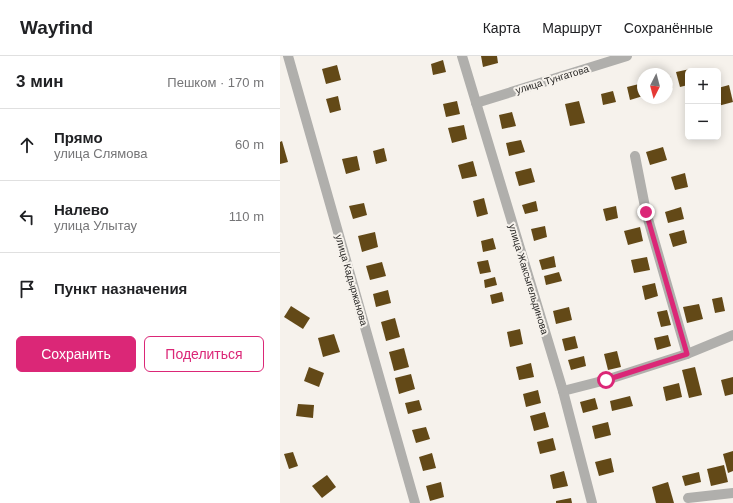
<!DOCTYPE html>
<html lang="ru">
<head>
<meta charset="utf-8">
<style>
  :root { --surface:#fff; --page:#f6f6f6; --text:#202124; --muted:#757577; --line:#e0e0e0; --accent:#db2777 }
  body { margin:0; font-family:Helvetica,sans-serif; background:var(--page); color:var(--text) }
  .controls { position:absolute; right:12px; top:12px; display:grid; overflow:hidden; border-radius:6px; box-shadow:0 2px 10px #0003 }
  .controls button { width:36px; height:36px; display:grid; place-items:center; padding:0; border:0; border-bottom:1px solid var(--line); background:var(--surface); color:var(--text); font:20px sans-serif }
  .compass { position:absolute; left:357px; top:12px; width:36px; height:36px; border-radius:50%; background:var(--surface); box-shadow:0 2px 10px #0003; rotate:186deg }
  .stop { position:absolute; width:12px; height:12px; margin:-9px; border:3px solid #db2777; border-radius:50%; background:#fff }
  .stop.end { background:#db2777; border-color:#fff; box-shadow:0 1px 4px #0008 }
  .list { margin:0; padding:0; list-style:none }
  h2 { display:flex; justify-content:space-between; align-items:center; height:52px; margin:0; padding:0 16px; font-size:17px }
  h2 small { font-size:13px; font-weight:400; color:var(--muted) }
  .list li { display:grid; grid-template-columns:26px 1fr auto; gap:12px; align-items:center; box-sizing:border-box; height:72px; padding:0 16px; border-top:1px solid var(--line) }
  .list b { display:block; font-size:15px; white-space:nowrap }
  .list p { margin:0; font-size:13px; white-space:nowrap; color:var(--muted) }
  .list em { font-size:13px; font-style:normal; color:var(--muted) }
  .actions { display:flex; gap:8px; padding:12px 16px }
  .actions a { flex:1; padding:9px 0; border:1px solid var(--accent); border-radius:6px; text-align:center; font-size:14px; color:var(--accent) }
  .actions .main { background:var(--accent); color:#fff }
  .icon { flex:none; width:22px; height:22px; fill:none; stroke:currentColor; stroke-width:2; stroke-linecap:round; stroke-linejoin:round }
  .map { position:relative; flex:none; width:453px; height:447px; overflow:hidden }
  header { display:flex; align-items:center; gap:24px; box-sizing:border-box; height:56px; padding:0 20px; background:var(--surface); border-bottom:1px solid var(--line) }
  header strong { font-size:19px }
  nav { display:flex; gap:22px; margin-inline-start:auto; font-size:14px }
  main { display:flex }
  aside { flex:1; background:var(--surface) }
  .map>svg:first-child { display:block }
  .building { fill:#634917 }
  .lines { fill:none; stroke-linecap:round; stroke-linejoin:round }
  .minor { stroke:#b0afac; stroke-width:10 }
  .route { stroke:#db2777; stroke-width:5 }
  .labels { text-anchor:middle; stroke-width:4; stroke-linejoin:round; paint-order:stroke }
  .street-label { font-size:10px; fill:#282725; stroke:#f6f2ec }
</style>
</head>
<body>
<header>
<strong>Wayfind</strong>
<nav><a>Карта</a><a>Маршрут</a><a>Сохранённые</a></nav>
</header>
<main>
<aside>
<h2>3 мин<small>Пешком · 170 m</small></h2>
<ul class="list">
<li><svg class="icon" aria-label="ahead" viewBox="0 0 24 24"><path d="M12 20V5M6 11l6-6 6 6"/></svg><div><b>Прямо</b><p>улица Слямова</p></div><em>60 m</em></li>
<li><svg class="icon" aria-label="left" viewBox="0 0 24 24"><path d="M17 20v-9H6M10 6l-5 5 5 5"/></svg><div><b>Налево</b><p>улица Улытау</p></div><em>110 m</em></li>
<li><svg class="icon" aria-label="arrive" viewBox="0 0 24 24"><path d="M6 21V4h12l-3 4 3 4H6"/></svg><div><b>Пункт назначения</b></div></li>
</ul>
<div class="actions"><a class="main">Сохранить</a><a>Поделиться</a></div>
</aside>
<div class="map">
<svg width="453" height="447" viewBox="0 0 453 447">
  <rect width="100%" height="100%" fill="#f6f2ec"/>
  <!-- building -->
  <g class="building">
    <polygon points="201,0 217,0 218,7 203,11"/>
    <polygon points="163,4 166,16 153,19 151,8"/>
    <polygon points="57,9 61,24 46,28 42,13"/>
    <polygon points="410,13 411,15 408,15 408,29 400,31 396,16"/>
    <polygon points="387,20 390,20 393,32 387,34"/>
    <polygon points="359,28 363,40 350,44 347,31"/>
    <polygon points="449,29 453,46 438,50 438,32"/>
    <polygon points="333,35 336,46 323,49 321,38"/>
    <polygon points="58,40 61,54 50,57 46,43"/>
    <polygon points="177,45 180,58 166,61 163,48"/>
    <polygon points="299,45 305,67 290,70 285,48"/>
    <polygon points="232,56 236,70 222,73 219,59"/>
    <polygon points="184,69 187,83 172,87 168,72"/>
    <polygon points="241,84 245,96 229,100 226,87"/>
    <polygon points="2,85 8,106 0,108 0,86"/>
    <polygon points="383,91 387,104 370,109 366,96"/>
    <polygon points="104,92 107,105 96,108 93,95"/>
    <polygon points="77,100 80,114 66,118 62,103"/>
    <polygon points="193,105 197,120 182,123 178,109"/>
    <polygon points="251,112 255,126 239,130 235,116"/>
    <polygon points="405,117 408,131 395,134 391,121"/>
    <polygon points="204,142 208,158 197,161 193,145"/>
    <polygon points="256,145 258,155 245,158 242,149"/>
    <polygon points="84,147 87,159 73,163 69,150"/>
    <polygon points="336,150 338,162 326,165 323,153"/>
    <polygon points="401,151 404,163 388,167 385,156"/>
    <polygon points="265,170 267,181 254,185 251,173"/>
    <polygon points="360,171 363,185 348,189 344,175"/>
    <polygon points="404,174 407,187 393,191 389,178"/>
    <polygon points="95,176 98,191 82,196 78,180"/>
    <polygon points="213,182 216,193 203,196 201,185"/>
    <polygon points="274,200 276,211 262,214 259,204"/>
    <polygon points="367,201 370,214 354,217 351,204"/>
    <polygon points="208,204 211,216 200,218 197,206"/>
    <polygon points="102,206 106,220 90,224 86,210"/>
    <polygon points="279,216 282,225 266,229 264,220"/>
    <polygon points="215,221 217,229 205,232 204,224"/>
    <polygon points="375,227 378,240 365,244 362,230"/>
    <polygon points="108,234 111,247 96,251 93,238"/>
    <polygon points="222,236 224,245 212,248 210,239"/>
    <polygon points="442,241 445,255 435,257 432,243"/>
    <polygon points="419,248 423,263 407,267 403,251"/>
    <polygon points="11,250 30,262 23,273 4,261"/>
    <polygon points="289,251 292,264 276,268 273,255"/>
    <polygon points="387,254 391,269 381,271 377,256"/>
    <polygon points="115,262 120,281 106,285 101,266"/>
    <polygon points="240,273 243,288 230,291 227,276"/>
    <polygon points="54,278 60,296 43,301 38,282"/>
    <polygon points="388,279 391,290 377,294 374,282"/>
    <polygon points="295,280 298,292 285,295 282,283"/>
    <polygon points="124,292 129,311 114,315 109,296"/>
    <polygon points="337,295 341,311 328,314 324,298"/>
    <polygon points="304,300 306,310 291,314 288,304"/>
    <polygon points="251,307 254,321 239,324 236,311"/>
    <polygon points="29,311 44,317 39,331 24,325"/>
    <polygon points="415,311 422,339 409,342 402,314"/>
    <polygon points="131,318 135,333 119,338 115,322"/>
    <polygon points="453,321 453,338 445,340 441,324"/>
    <polygon points="399,327 402,341 386,345 383,331"/>
    <polygon points="258,334 261,347 246,351 243,338"/>
    <polygon points="350,340 353,350 332,355 330,345"/>
    <polygon points="315,342 318,353 303,357 300,346"/>
    <polygon points="139,344 142,354 128,358 125,347"/>
    <polygon points="18,348 34,349 33,362 16,360"/>
    <polygon points="265,356 269,371 254,375 250,360"/>
    <polygon points="328,366 331,379 315,383 312,370"/>
    <polygon points="146,371 150,383 136,387 132,374"/>
    <polygon points="273,382 276,394 260,398 257,386"/>
    <polygon points="453,395 453,415 448,417 443,398"/>
    <polygon points="13,396 18,410 9,413 4,398"/>
    <polygon points="152,397 156,412 143,415 139,401"/>
    <polygon points="331,402 334,416 319,420 315,406"/>
    <polygon points="444,409 448,426 431,430 427,413"/>
    <polygon points="284,415 288,430 273,433 270,419"/>
    <polygon points="419,416 421,426 405,430 402,420"/>
    <polygon points="47,419 56,431 42,442 32,430"/>
    <polygon points="161,426 164,441 150,445 146,430"/>
    <polygon points="388,426 394,447 376,447 372,431"/>
    <polygon points="291,442 292,447 276,447 276,445"/>
  </g>
  <g class="lines">
    <!-- minor -->
    <g class="minor">
      <polyline points="8,0 135,447"/>
      <polyline points="182,0 283,335 312,447"/>
      <polyline points="196,47 347,0"/>
      <polyline points="355,100 366,156 407,298"/>
      <polyline points="283,335 326,324 407,298 453,279"/>
      <polyline points="408,442 453,437"/>
    </g>
  </g>
  <g class="lines">
    <!-- route -->
    <polyline class="route" points="326,324 407,298 366,156"/>
  </g>
  <g class="labels">
    <!-- street labels -->
    <g class="street-label">
      <text transform="translate(272 23) rotate(-17)" y="4">улица Тунгатова</text>
      <text transform="translate(249 223) rotate(73)" y="4">улица Жаксыгельдинова</text>
      <text transform="translate(72 224) rotate(74)" y="4">улица Кадыржанова</text>
    </g>
  </g>
</svg>
<div class="controls">
<button>+</button>
<button>−</button>
</div>
<svg class="compass" viewBox="-18 -18 36 36"><path d="M0-13l5 13h-10z" fill="#e53935"/><path d="M0 13l5-13h-10z" fill="#757577"/></svg>
<div class="stop" style="left:326px;top:324px"></div>
<div class="stop end" style="left:366px;top:156px"></div>
</div>
</main>
</body>
</html>
